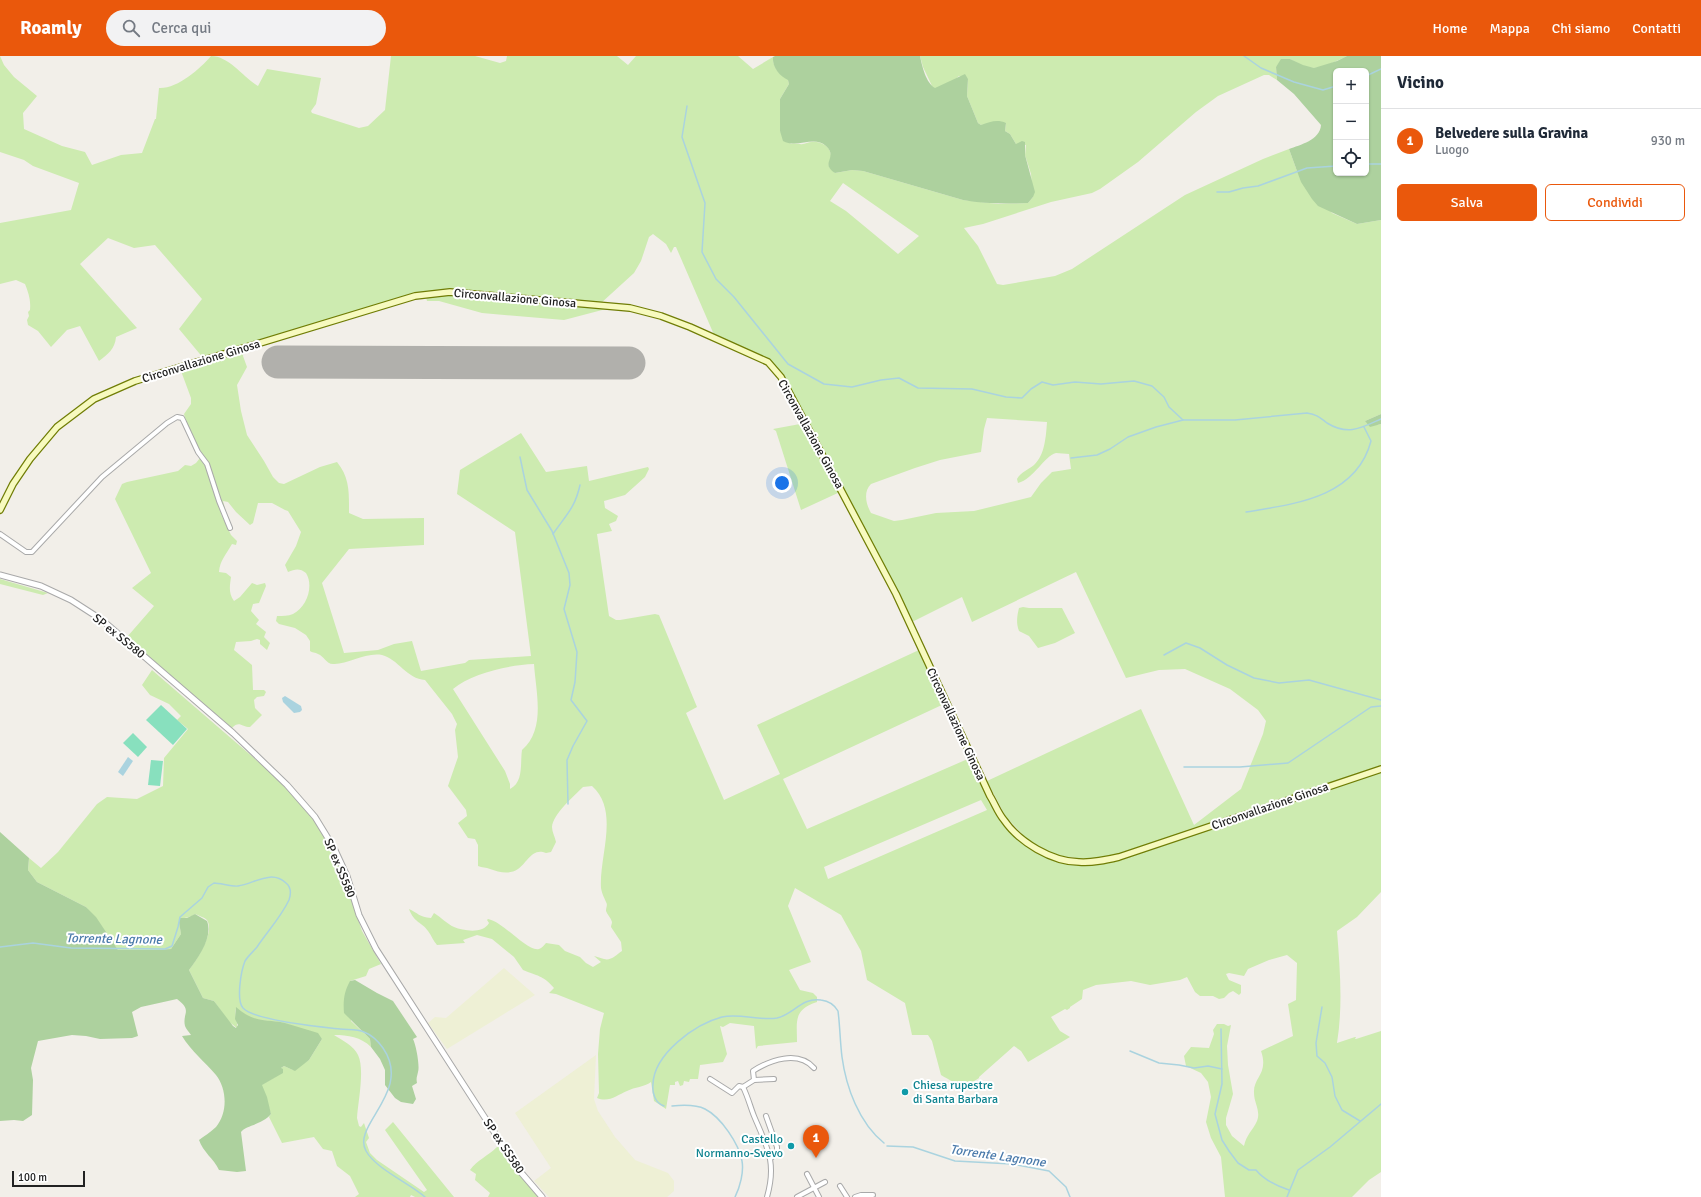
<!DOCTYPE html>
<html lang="it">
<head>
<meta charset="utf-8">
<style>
  :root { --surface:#fff; --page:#f2f2f3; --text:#1f2937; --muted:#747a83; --line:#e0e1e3; --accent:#ea580c }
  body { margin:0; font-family:Signika,sans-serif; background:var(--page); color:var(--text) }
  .controls { position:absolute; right:12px; top:12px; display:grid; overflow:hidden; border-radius:6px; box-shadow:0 1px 3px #0004 }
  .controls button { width:36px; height:36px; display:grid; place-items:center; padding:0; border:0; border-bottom:1px solid var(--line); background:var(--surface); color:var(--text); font:20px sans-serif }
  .scale { position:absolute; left:12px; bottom:10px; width:73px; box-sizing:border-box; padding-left:4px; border:2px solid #222; border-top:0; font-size:11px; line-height:14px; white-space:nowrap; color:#222; -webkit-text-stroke:3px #fff; paint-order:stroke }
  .you { position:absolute; left:782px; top:427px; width:14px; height:14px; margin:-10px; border:3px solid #fff; border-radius:50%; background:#1a73e8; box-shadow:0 0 0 6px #1a73e833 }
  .badge { display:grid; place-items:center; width:26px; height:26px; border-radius:50%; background:var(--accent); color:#fff; font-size:13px; font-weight:700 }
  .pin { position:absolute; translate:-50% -33px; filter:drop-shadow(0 1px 2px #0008) }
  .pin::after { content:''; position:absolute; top:21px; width:14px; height:12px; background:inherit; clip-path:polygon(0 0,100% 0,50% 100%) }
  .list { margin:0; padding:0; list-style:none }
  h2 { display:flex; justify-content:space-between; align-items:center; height:52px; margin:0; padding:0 16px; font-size:17px }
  h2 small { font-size:13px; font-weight:400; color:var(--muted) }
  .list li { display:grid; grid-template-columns:26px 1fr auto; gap:12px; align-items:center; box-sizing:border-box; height:64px; padding:0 16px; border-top:1px solid var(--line) }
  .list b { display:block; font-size:15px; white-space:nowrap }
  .list p { margin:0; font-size:13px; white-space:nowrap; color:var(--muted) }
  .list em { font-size:13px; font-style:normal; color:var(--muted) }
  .actions { display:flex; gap:8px; padding:12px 16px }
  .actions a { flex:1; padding:9px 0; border:1px solid var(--accent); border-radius:6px; text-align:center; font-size:14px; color:var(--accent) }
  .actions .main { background:var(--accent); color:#fff }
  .icon { flex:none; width:22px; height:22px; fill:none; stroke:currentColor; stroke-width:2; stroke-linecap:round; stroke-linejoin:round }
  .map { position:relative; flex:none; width:1381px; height:1141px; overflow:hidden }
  header { display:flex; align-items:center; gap:24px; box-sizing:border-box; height:56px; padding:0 20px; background:var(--accent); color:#fff }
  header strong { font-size:19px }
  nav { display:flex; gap:22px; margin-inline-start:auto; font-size:14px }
  .search { width:280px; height:36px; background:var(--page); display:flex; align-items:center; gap:10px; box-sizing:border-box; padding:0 14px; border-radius:22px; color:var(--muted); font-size:15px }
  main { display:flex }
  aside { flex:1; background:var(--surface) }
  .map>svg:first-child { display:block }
  .farmland { fill:#eef0d5 }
  .grass { fill:#cdebb0; fill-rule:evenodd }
  .forest { fill:#add19e; fill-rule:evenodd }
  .pitch { fill:#88e0be }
  .water { fill:#aad3df }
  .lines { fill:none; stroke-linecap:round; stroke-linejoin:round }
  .stream { stroke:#aad3df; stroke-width:1.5 }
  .runway { stroke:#b1b0ac; stroke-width:33 }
  .minor-casing { stroke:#a9a9a9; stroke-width:6 }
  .tertiary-casing { stroke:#a9a9a9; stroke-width:7 }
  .secondary-casing { stroke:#707d05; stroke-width:8 }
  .minor { stroke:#fff; stroke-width:4 }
  .tertiary { stroke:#fff; stroke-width:5 }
  .secondary { stroke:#f7fabf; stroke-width:5.5 }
  .culture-dot { fill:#0f9aa8; stroke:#fff; stroke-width:1.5 }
  .labels { text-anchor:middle; stroke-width:4; stroke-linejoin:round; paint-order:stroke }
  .street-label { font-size:12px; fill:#222; stroke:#fff }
  .culture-label { font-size:12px; fill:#0d838f; stroke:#fff; text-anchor:start }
  .water-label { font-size:13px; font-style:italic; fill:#4a7aab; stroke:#fff }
</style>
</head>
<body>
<header>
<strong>Roamly</strong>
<div class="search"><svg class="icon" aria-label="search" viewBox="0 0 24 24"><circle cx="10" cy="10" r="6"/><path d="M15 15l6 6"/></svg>Cerca qui</div>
<nav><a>Home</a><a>Mappa</a><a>Chi siamo</a><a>Contatti</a></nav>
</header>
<main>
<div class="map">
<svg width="1381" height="1141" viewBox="0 0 1381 1141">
  <rect width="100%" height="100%" fill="#f2efe9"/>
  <!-- farmland -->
  <g class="farmland">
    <polygon points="504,912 535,939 447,993 428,967 435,961 446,962"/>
    <polygon points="596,999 594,1043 598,1055 615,1081 635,1104 668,1117 674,1125 674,1135 667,1141 549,1141 534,1125 551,1112 515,1057"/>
  </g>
  <!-- grass -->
  <g class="grass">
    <path d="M 0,0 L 4,9 L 14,21 L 37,40 L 23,57 L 24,73 L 62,90 L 85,96 L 92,109 L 121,99 L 142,97 L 155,63 L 156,63 L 159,32 C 177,33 200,13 211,0 C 229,0 243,21 258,30 L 267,13 L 321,22 L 316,48 L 311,55 L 312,57 L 359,72 L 368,70 L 385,54 L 391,0 L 475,0 L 500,7 L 506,5 L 507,0 L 617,0 L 628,9 L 636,0 L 738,0 L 753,13 L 773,1 C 772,10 780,20 788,23 L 789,28 L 780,43 L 780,75 L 791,88 C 795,87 797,88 800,88 C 804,89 808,86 812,86 C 820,85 830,90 831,99 C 832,110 823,106 835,117 L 852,114 L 863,115 L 963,144 L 998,148 L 1028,147 L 1033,141 L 1031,118 L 1025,99 L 1026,89 L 1016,88 L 1010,78 L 1005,75 L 1006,67 L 981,69 L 978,67 L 967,40 L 968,23 L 959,20 C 954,26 943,28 935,33 L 933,32 L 923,11 L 920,0 L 1347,0 C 1339,4 1323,12 1314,12 C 1306,12 1297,7 1290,3 L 1276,11 L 1277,24 L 1269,19 L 1264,19 L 1218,40 L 1196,56 L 1138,106 L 1100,133 L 1092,137 L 1051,146 L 983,168 L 964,172 L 978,190 L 997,228 L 1003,229 L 1055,220 L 1072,213 L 1185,139 L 1263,103 L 1289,93 L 1297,115 L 1332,157 L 1357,168 L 1381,164 L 1381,358 L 1365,365 L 1377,369 L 1381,368 L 1381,711 L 1124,797 L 1090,804 L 1055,799 L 1028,784 L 1006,761 L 987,725 L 1141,653 L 1194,769 L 1241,733 L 1263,678 L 1266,665 L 1258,654 L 1230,633 L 1185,613 L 1159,614 L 1126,622 L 1076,516 L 972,566 L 962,541 L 912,566 L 873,489 L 784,321 L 772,308 L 715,281 L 676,191 L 674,191 L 671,197 L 666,188 L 653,178 L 649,181 L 641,205 L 634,217 L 600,248 L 438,235 L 204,303 L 179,273 L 202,243 L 155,189 L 134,192 L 108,182 L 80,208 L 137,272 L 116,281 C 115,293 108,298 99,305 L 80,270 L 67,274 L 51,291 L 38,275 L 28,269 L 27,264 L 29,260 L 28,256 L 30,254 C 31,243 28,236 25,228 L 16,224 L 0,228 L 0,167 L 71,154 L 79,127 L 33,110 L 24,104 L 0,96 ZM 843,127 L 919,180 L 898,198 L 846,155 L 830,145 ZM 987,362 L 1047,366 C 1046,380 1045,399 1034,409 C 1028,414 1021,416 1017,423 L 1018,427 C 1034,423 1044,400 1056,397 C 1060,397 1065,398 1069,398 L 1071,413 L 1052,416 L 1041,427 L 1031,441 L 974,455 L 936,457 L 902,464 L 894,465 L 871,457 C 866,448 863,436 871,428 L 915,412 L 940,404 L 981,396 L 984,373 Z"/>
    <polygon points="448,239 606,253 564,264 482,257 439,245 427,245 426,241"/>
    <path d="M 244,295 L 243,300 L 247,311 L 237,329 L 241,355 L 247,379 L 264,405 L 273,421 L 279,427 L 284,428 L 320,411 L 337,406 C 350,422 349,437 349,457 L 363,463 L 424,462 L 424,489 L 349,493 L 322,527 L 344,597 L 378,594 L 394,588 L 412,585 L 421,615 L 465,607 L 469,604 L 531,600 L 515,476 L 457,438 L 460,414 L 521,377 L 546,416 L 587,410 L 589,425 L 648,411 L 649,413 L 645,421 L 625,439 L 604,445 L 605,452 L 618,460 L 616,465 L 609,468 L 612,475 L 597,478 L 609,560 L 616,564 L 620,564 L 655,558 L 659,559 L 697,651 L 686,657 L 724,744 L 780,718 L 757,669 L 919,594 L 944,648 L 783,723 L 807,773 L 970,702 L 996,756 L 1034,794 L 1088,809 L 1109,806 L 1121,803 L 1381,716 L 1381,836 L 1357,861 L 1337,875 C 1340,913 1343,950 1337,987 L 1355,981 L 1356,981 L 1355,983 L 1356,983 L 1381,975 L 1381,1116 L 1369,1124 L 1352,1141 L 1225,1141 L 1221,1101 L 1211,1082 L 1206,1066 L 1211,1041 L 1208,1026 L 1201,1017 L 1186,1010 L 1184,1000 L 1191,991 L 1209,992 L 1214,978 L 1213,974 L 1217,968 L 1224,968 L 1228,970 L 1231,969 L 1227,990 L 1228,1009 L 1233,1038 L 1226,1062 L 1226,1069 L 1232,1080 L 1244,1090 C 1246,1079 1253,1074 1257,1065 C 1261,1055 1254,1047 1254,1037 C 1253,1021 1269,1018 1261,995 L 1293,980 L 1288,948 L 1296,944 L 1297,907 L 1287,899 L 1269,904 L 1248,913 L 1244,920 L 1229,917 L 1226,918 L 1229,924 L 1241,929 L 1241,937 L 1239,939 L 1233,935 L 1229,937 L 1224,942 L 1219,943 L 1213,940 L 1200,940 L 1195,936 L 1187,921 L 1180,924 L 1150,929 L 1131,925 L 1096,929 L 1083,934 L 1082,943 L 1070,951 L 1070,952 L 1067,954 L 1065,953 L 1051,961 L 1060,975 L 1070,981 L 1028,1006 L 1021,995 L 1014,990 L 979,1021 L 979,1022 C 964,1032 956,1028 941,1019 L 932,985 L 928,979 L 912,979 L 905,947 L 867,924 L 861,895 L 841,859 L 795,832 L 788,850 L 811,906 L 789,914 L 800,934 L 813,937 L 817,941 L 817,946 C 793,954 797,965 797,986 L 758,990 L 756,993 L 754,970 L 730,967 L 723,971 L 720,970 L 727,998 L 723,1006 L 700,1009 L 698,1023 L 690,1023 L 689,1026 L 684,1025 L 683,1029 L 680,1030 L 678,1025 L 675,1026 L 675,1029 L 670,1029 L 666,1053 L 654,1045 L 651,1026 C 644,1031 635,1031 627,1035 C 617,1039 609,1047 597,1042 L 599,1037 L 598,998 L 600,973 L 604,957 L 556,938 L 549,937 L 554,932 C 543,919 537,920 523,914 L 514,901 L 492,883 L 477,879 L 463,884 L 465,887 L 437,889 C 433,885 432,880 428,875 C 422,866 414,867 409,853 C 418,857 419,861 431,862 L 434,857 C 441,861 447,868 454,871 C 464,875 483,878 489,867 L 487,864 L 488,863 C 504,866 527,896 539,893 C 542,892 544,889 546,887 L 559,889 L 565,895 L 580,901 L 586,907 L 593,911 L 601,906 L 594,900 C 598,901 600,902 604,903 C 611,905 616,899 622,895 L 621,886 L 611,871 C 611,869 612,868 612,866 C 611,862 607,858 606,855 C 606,851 608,849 606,846 C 604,841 602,838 601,832 C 599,800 620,755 592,730 L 583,731 C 574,740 553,758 552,771 C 552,776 555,781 556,786 L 551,796 L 546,797 C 532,791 527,807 518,813 C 509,819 499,816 490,813 C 486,811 482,812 478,810 L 478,789 L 475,783 L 468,782 L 458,767 L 467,760 L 466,754 L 448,730 L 458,701 L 455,674 L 457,668 L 452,658 L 425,624 C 407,623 398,603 382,599 C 365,596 347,609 333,608 C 326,608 324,600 318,598 C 315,596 312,597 310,595 L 310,585 L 306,579 L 295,572 L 279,568 L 276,565 L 277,560 C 283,560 288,560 293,558 C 307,551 314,530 306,517 C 300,512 295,513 288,516 L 285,509 L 296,490 L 301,476 L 288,455 L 285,454 L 272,447 L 258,447 L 253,467 L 250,469 L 236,456 L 228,446 L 223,445 L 226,456 L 224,455 L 221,458 L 231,479 L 237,485 L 236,489 L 232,488 C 226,499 220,504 219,516 L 226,517 L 231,521 C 230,529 228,537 234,545 L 240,541 L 252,527 L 257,529 L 265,527 L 266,530 L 259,547 L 253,548 L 251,555 L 259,564 L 256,568 L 266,576 L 264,581 L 270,587 L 267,594 L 260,588 L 260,584 L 257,583 L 251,585 L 236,586 L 234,594 L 252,609 L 253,634 L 264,634 L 266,636 L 264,640 L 257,641 L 254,644 L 255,652 L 262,659 L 250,671 C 242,671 239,664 232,672 L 135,589 L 135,588 L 127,581 L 154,550 L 132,532 L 151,517 L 115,443 L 122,428 L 127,426 L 178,415 L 185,409 L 191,410 L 196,407 L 200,402 L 188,373 L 184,358 L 191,348 L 191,342 L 181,315 ZM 534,608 C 536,637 546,673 522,694 C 520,707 524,726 510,733 L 510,728 L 505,715 L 453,633 C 472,617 509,609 534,608 ZM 981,744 L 987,754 L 828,823 L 824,811 Z"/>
    <polygon points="802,365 840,436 801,454 776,375 773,373 800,368"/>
    <polygon points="0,523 48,537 43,539 0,528"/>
    <path d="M 1023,551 L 1029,552 L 1062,552 L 1075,577 L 1055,587 L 1038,592 L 1029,580 L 1019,575 C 1016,567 1017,560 1019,552 Z"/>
    <path d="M 152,614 L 291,734 L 316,764 L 339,806 L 362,875 L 381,908 L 369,913 L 366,920 L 350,925 L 351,965 L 370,983 L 371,991 C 361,981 348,979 334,979 C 342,984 354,990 358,999 C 365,1013 358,1046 357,1062 L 359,1070 L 361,1071 L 364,1067 L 369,1082 L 366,1086 L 370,1097 L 377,1104 L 424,1136 L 427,1134 L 385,1074 L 393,1066 L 454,1141 L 415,1141 L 411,1139 L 410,1141 L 355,1141 L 359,1138 L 350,1120 L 337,1110 L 332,1095 L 323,1093 L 314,1081 L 282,1087 L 269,1061 L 271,1058 L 261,1029 L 275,1021 L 281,1012 L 284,1010 L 293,1014 L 309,1004 L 322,983 C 310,978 299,972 287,968 C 266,962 255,969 236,952 C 234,960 238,965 237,972 L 228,965 L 214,945 L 203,942 L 189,914 C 197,904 215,876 207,864 C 204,861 199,860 195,858 C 190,862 185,861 179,864 L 181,878 L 171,893 L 156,894 L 118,894 L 86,851 L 37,826 L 28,814 L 29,802 L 41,812 L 58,796 L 97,748 L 107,741 L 137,743 L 163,730 L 164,702 L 188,673 L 177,664 L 181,660 L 169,648 L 150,639 L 142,629 Z"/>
    <path d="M 497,1091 L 503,1091 L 539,1141 L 488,1141 L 490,1137 L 475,1124 L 476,1118 L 470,1114 C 477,1104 488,1100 497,1091 Z"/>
  </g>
  <!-- forest -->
  <g class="forest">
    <path d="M 775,0 L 920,0 C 922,10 926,27 935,32 L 965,18 L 968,23 L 967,40 L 978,67 L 981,69 C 990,66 997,63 1006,67 L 1005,75 L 1010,78 L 1016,88 L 1022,85 L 1025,86 L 1025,99 L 1035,136 L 1033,141 L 1028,147 C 1006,148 985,148 963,144 L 863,115 L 852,114 L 835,117 C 833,116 830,113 829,111 C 826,105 836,99 826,90 C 814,79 797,93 783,85 L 780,75 L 780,43 L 789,28 L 788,24 C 779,20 772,10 773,1 Z"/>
    <path d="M 1347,0 L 1381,0 L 1381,164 L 1357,168 L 1318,150 L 1312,143 L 1301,126 L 1289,93 C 1300,89 1320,84 1321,69 L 1294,38 L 1277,24 L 1276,11 L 1281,3 L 1290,3 L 1303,9 L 1314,12 L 1337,5 ZM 1336,15 L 1366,15 L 1366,117 L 1336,117 Z"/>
    <polygon points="1381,358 1381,368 1370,371 1365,365"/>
    <path d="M 0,776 L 29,802 L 28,814 L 37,826 L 86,851 L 96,861 L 118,894 L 156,894 L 171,893 L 181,878 L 179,866 L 180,862 L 187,862 L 195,858 L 207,865 C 213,881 199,901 189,914 L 203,942 L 214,945 L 233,970 L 236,972 L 238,969 L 235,963 L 236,951 C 254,967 264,963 285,967 C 296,970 307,974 318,977 L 322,983 L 309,1004 L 295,1015 L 284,1010 L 281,1012 L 283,1013 L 283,1017 L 262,1029 L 267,1041 L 271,1058 C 262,1069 246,1069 241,1076 L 246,1115 L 237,1116 L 219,1114 C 214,1103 203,1096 199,1084 C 204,1080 211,1076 216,1071 C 228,1057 227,1033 216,1019 C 205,1006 191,995 182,980 L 191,979 C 189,976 186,973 185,970 C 182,957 193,955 177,943 L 141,951 L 132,956 L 138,980 L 132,982 L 100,983 L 86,980 L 72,979 L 38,985 L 31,1012 L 33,1024 L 32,1059 L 23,1065 L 14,1064 L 0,1065 Z"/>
    <path d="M 355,924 L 377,937 L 393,945 L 417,981 L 413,983 C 416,989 420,1010 418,1016 C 417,1021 416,1022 417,1027 L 412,1030 L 416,1043 L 413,1048 L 401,1046 L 395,1042 L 385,1029 L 385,1014 L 380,1003 L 371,991 L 370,983 L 344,957 C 343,945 344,936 350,925 Z"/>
  </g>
  <!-- pitch -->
  <g class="pitch">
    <polygon points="161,649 187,673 173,689 146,664"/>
    <polygon points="133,677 147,691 138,701 123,687"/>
    <polygon points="151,704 163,705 160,730 148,729"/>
  </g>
  <!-- water -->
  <g class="water">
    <polygon points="285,640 301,650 302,654 300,656 294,657 283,646 282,642"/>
    <polygon points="128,701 133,705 123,720 118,716"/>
  </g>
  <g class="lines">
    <!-- stream -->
    <g class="stream">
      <polyline points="1244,0 1261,12 1294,26 1323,34 1336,30"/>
      <polyline points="1366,20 1381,13"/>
      <path d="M 687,50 L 682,81 L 705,147 L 702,196 L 716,223 L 734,241 L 788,308 L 824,328 L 852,331 L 881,324 L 899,322 L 918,332 L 972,333 L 1006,341 L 1022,342 L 1031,333 L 1042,326 L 1053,329 L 1075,326 L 1101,328 L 1134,325 L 1152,330 L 1164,341 L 1169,351 L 1183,364 L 1235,364 L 1307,357 C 1318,359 1319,361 1327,367 C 1348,380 1361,372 1381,363"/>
      <polyline points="1366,108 1381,108"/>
      <polyline points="1217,136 1229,136 1243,132 1258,130 1307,112 1336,110"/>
      <polyline points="520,401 527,434 552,475 569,517 570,529 564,553 577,596 575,626 571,644 587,665 573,690 567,704 568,748"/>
      <polyline points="1071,402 1097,399 1110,393 1128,381 1156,371 1183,364"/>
      <path d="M 1246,456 C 1294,448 1356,442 1371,385 L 1364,371"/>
      <path d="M 553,478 C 566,459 575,452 580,429"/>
      <polyline points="1164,599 1186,587 1200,592 1227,609 1254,622 1279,627 1309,624 1381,644"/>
      <polyline points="1184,711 1240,711 1288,707 1371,651 1381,650"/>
      <path d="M 0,891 L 33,887 L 71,892 L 165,893 L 172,890 L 178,871 L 180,861 L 202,842 L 208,831 L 214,827 C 220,827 233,831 238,830 C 254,828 271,813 286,827 C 291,831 291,838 289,844 C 281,861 267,876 257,891 C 253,896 248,900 245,905 C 241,915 236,944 243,952 C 255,965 322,971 340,973 C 348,974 357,973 364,976 C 372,979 378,985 383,992 C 413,1036 351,1069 366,1095 C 376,1113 409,1127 425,1141"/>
      <polyline points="1322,951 1316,987 1317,1000 1325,1007 1332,1021 1335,1040 1342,1054 1360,1065"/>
      <path d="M 1221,973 L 1222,1028 L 1215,1058 L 1222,1084 L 1229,1095 L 1238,1107 L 1249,1114 L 1256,1114 C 1264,1124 1277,1130 1289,1134"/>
      <polyline points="1130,995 1159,1007 1179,1009 1194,1012 1208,1010 1222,1013"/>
      <path d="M 664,1050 C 655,1047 652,1037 653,1028 C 654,998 695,968 722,961 C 740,957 759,965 777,962 C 794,958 802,941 821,944 C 829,945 834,948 838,955 C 840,970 840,985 842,1001 C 846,1031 859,1067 884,1087"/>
      <path d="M 672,1050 C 682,1049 695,1048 705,1053 C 721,1061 739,1088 742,1105 C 744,1116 740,1131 735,1141"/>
      <polyline points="887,1090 913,1091 955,1105 1012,1108 1049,1115 1066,1131 1070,1141"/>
      <polyline points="1287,1141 1298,1114 1330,1091 1381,1048"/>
    </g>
    <!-- runway -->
    <polyline class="runway" points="278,306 629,307"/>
    <!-- minor casing -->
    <g class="minor-casing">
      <g id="minor">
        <polyline points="0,478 26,496 32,496 102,421 167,367 177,361 182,362 184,366 198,396 207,408 219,445 230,472"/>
        <polyline points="710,1023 732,1037 739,1030 743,1031 754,1024 774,1023"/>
        <path d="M 754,1024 L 753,1015 C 770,1004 798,994 814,1012"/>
        <path d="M 743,1031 C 748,1041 750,1050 754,1060 C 767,1091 777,1106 767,1141"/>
        <polyline points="766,1060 777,1091 777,1097 771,1102"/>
        <polyline points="807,1118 819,1141"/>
        <polyline points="840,1130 847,1141"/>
        <polyline points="797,1141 825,1126"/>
        <polyline points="855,1141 861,1139 873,1139"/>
      </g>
    </g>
    <!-- tertiary casing -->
    <g class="tertiary-casing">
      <polyline id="tertiary" points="0,519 41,530 71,544 102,564 233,677 287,729 315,761 334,792 347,820 359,859 376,893 518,1113 542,1141"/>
    </g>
    <!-- secondary casing -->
    <g class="secondary-casing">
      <path id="secondary" d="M 0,454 L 13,428 L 30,403 L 57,371 L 94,343 L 135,325 L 415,240 L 450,236 L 630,252 L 661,260 L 690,271 L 768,306 L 781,321 L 896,538 L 990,740 C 995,748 998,757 1004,764 C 1019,786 1052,806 1079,806 C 1093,807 1106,804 1119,801 L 1381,713"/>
    </g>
    <!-- minor -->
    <use href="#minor" class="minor"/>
    <!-- tertiary -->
    <use href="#tertiary" class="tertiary"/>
    <!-- secondary -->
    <use href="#secondary" class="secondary"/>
  </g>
  <!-- markers -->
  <g class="culture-dot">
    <circle cx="905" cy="1036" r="4"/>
    <circle cx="791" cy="1090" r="4"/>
  </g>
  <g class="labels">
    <!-- street labels -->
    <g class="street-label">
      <text transform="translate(515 242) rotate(5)" y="4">Circonvallazione Ginosa</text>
      <text transform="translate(201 305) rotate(-17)" y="4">Circonvallazione Ginosa</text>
      <text transform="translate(811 378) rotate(61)" y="4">Circonvallazione Ginosa</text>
      <text transform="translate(119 580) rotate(39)" y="4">SP ex SS580</text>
      <text transform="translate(956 668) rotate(65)" y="4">Circonvallazione Ginosa</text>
      <text transform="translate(1270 750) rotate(-19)" y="4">Circonvallazione Ginosa</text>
      <text transform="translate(340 812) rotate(67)" y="4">SP ex SS580</text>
      <text transform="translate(504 1090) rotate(56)" y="4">SP ex SS580</text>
    </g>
    <!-- culture labels -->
    <g class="culture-label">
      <text x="913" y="1033">Chiesa rupestre<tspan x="913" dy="14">di Santa Barbara</tspan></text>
      <text x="783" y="1087" text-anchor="end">Castello<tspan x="783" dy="14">Normanno-Svevo</tspan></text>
    </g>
    <!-- water labels -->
    <g class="water-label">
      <text transform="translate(114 882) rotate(1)" y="5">Torrente Lagnone</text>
      <text transform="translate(998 1099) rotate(8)" y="5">Torrente Lagnone</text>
    </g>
  </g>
</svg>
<div class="controls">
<button>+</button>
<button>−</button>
<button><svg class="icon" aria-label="locate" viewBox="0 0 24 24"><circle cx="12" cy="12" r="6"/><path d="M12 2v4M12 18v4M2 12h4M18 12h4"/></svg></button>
</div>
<div class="scale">100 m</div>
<div class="you"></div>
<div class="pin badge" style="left:816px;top:1102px">1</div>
</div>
<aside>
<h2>Vicino<small></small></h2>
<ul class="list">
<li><span class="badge">1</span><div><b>Belvedere sulla Gravina</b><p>Luogo</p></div><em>930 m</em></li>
</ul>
<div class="actions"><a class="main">Salva</a><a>Condividi</a></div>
</aside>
</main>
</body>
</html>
